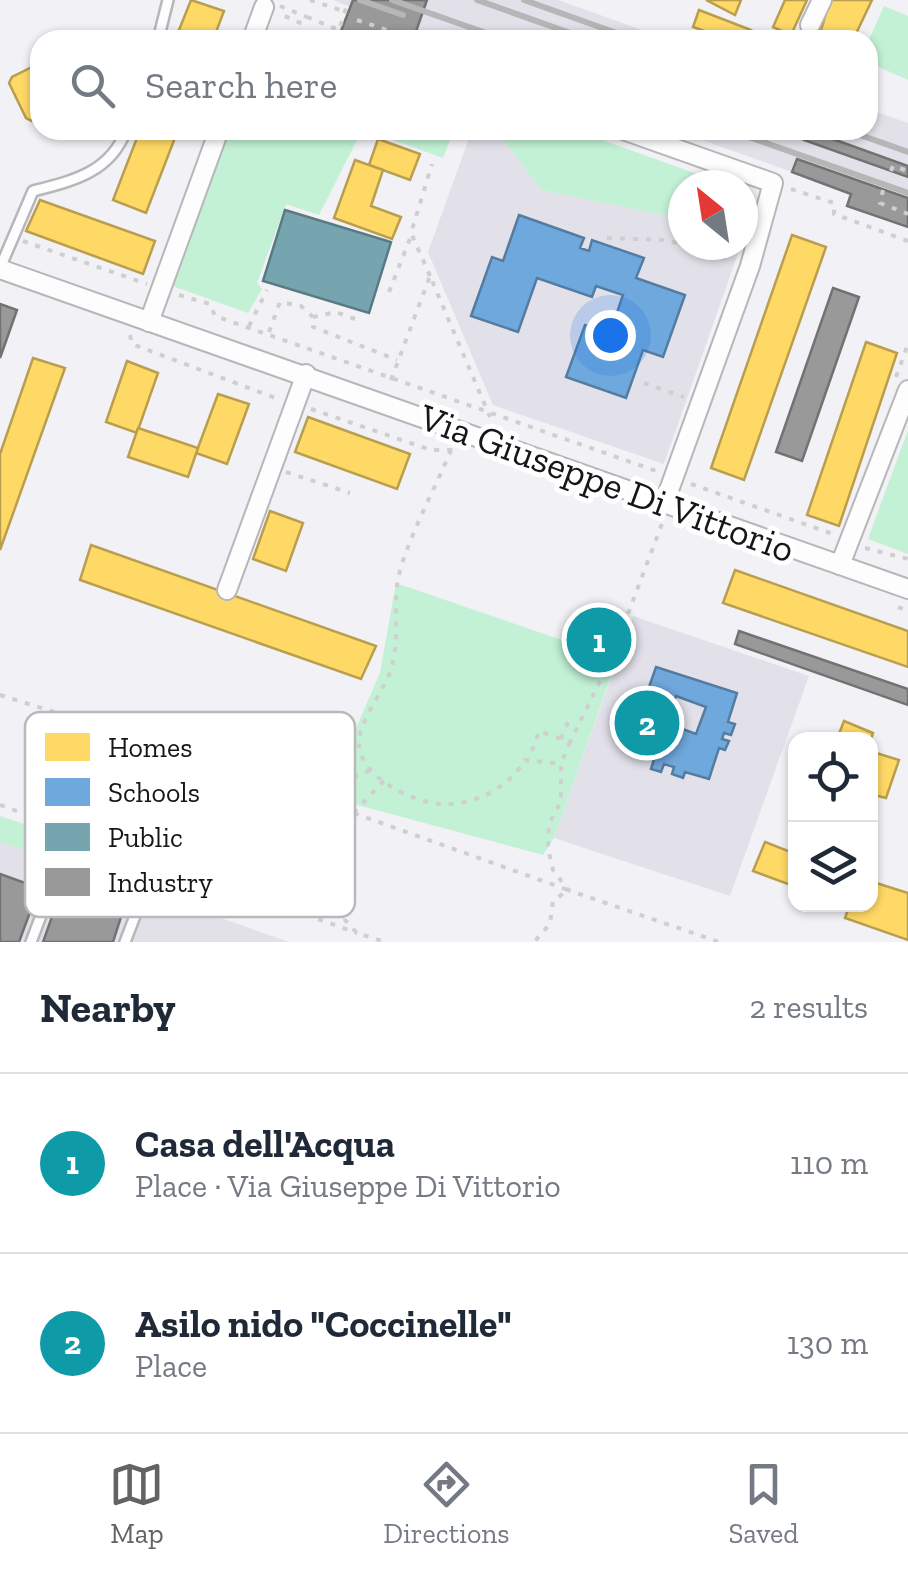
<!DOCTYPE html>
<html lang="en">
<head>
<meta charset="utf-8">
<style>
  :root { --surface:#fff; --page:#f2f2f3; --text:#1f2937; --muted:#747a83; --line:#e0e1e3; --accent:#636365 }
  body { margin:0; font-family:"Zilla Slab",serif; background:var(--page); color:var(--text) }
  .controls { position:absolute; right:30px; bottom:30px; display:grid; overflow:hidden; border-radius:20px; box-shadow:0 2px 8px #0004 }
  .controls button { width:90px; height:90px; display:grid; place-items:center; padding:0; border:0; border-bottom:2px solid var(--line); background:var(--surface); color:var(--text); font:50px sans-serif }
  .compass { position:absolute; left:668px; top:170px; width:90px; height:90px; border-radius:50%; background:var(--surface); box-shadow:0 2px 8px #0004; rotate:330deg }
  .you { position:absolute; left:610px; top:335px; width:35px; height:35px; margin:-25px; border:8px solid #fff; border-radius:50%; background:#1a73e8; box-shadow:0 0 0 15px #1a73e833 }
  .badge { display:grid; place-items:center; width:65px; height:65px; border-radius:50%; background:var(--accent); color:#fff; font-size:32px; font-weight:700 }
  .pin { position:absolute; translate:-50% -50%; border:5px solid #fff; box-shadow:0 2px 10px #0006 }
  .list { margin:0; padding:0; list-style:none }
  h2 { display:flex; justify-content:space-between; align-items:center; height:130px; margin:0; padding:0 40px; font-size:42px }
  h2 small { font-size:32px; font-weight:400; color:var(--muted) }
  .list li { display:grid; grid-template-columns:65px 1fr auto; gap:30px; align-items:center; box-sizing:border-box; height:180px; padding:0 40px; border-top:2px solid var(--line) }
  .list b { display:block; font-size:38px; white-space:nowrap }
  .list p { margin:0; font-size:32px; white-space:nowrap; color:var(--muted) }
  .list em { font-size:32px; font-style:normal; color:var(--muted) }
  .icon { flex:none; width:55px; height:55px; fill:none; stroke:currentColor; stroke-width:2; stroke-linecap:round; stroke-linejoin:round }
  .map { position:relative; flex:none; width:908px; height:942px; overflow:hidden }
  .search { position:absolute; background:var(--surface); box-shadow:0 2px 8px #0004; left:30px; right:30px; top:30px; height:110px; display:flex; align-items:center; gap:25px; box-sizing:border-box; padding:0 35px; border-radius:30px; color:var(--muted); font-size:38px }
  .sheet { height:490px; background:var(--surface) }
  nav { display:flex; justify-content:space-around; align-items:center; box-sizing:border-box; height:140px; border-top:2px solid var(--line); background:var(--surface); font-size:28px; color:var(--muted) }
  nav a { display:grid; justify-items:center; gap:5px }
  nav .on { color:var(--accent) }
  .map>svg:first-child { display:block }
  .built { fill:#e2e1e9 }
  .green { fill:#c2f1d5 }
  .homes { fill:#ffd966; stroke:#b99e4f; stroke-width:2.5 }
  .schools { fill:#6fa8dc; stroke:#547ca1; stroke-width:2.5; fill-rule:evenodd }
  .public { fill:#76a5af; stroke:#597a82; stroke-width:2.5 }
  .industry { fill:#999; stroke:#727272; stroke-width:2.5 }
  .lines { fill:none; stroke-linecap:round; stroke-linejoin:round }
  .lane-casing { stroke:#b7b7ba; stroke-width:14 }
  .street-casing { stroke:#b7b7ba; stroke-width:22 }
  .path { stroke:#cfcfd0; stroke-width:4; stroke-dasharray:5 8; stroke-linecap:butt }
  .lane { stroke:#fdfdfe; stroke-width:9 }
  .street { stroke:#fdfdfe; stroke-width:18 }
  .rail { stroke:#b6b6b6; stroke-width:6 }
  .labels { text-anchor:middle; stroke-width:10; stroke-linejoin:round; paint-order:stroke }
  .street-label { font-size:38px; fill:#161618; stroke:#fff }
  .key { fill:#fff; stroke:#b9b9ba; stroke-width:2.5 }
  .key-label { font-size:28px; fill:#161618 }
</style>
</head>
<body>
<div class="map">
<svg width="908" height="942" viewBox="0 0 908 942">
  <rect width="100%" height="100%" fill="#f2f1f5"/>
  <!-- built -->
  <g class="built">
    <polygon points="333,0 558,0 670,40 367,40 341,31 350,7"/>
    <polygon points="868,109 908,123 908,227 847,206 851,193 674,130 868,130"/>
    <polygon points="472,130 495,130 542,190 683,219 683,245 741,245 664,464 493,405 428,252"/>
    <polygon points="633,616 809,676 730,896 554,838"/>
    <polygon points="0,842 99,875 289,942 0,942"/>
  </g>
  <!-- green -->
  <g class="green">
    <polygon points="884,6 908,16 908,80 868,62 868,42"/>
    <polygon points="228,130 362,130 319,215 286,204 257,283 262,289 248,313 170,285"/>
    <polygon points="384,130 454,130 443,158 382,136"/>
    <polygon points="495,130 574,130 728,185 683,185 683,219 542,190"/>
    <polygon points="908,430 908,554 868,539"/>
    <polygon points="396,583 617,659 554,838 543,855 317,794 336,774 380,673"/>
    <polygon points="0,816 108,851 99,875 0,842"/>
  </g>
  <!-- homes -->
  <g class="homes">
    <polygon points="191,0 224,11 213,40 175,40"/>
    <polygon points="706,0 741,0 735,15"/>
    <polygon points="785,0 807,0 791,35 773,27"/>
    <polygon points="830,0 872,0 853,40 819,37"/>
    <polygon points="699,10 751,30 747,40 730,40 693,27"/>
    <polygon points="40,63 40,117 32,121 26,118 9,83 12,77"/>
    <polygon points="140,130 178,130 146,213 113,200"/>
    <polygon points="378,139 420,154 410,180 369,165"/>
    <polygon points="355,160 383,170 371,206 401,217 392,239 334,218"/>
    <polygon points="40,200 155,241 143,274 26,231"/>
    <polygon points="792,235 826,247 744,480 711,468"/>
    <polygon points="866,342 897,353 839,526 807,515"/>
    <polygon points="33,358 65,368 0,550 0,454"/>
    <polygon points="127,361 158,373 137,433 106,422"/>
    <polygon points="218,394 249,404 227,464 196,453"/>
    <polygon points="308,417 410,454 397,489 295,452"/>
    <polygon points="138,428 198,448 188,477 128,457"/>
    <polygon points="270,511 303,523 286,571 253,559"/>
    <polygon points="91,545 376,646 361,679 80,580"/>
    <polygon points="735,570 908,631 908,667 723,603"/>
    <polygon points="592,629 611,635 607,652 587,646"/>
    <polygon points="844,721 873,733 870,742 837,739"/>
    <polygon points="870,751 899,760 886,798 870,794"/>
    <polygon points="765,842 796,854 796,887 753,871"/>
    <polygon points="870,881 908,893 908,940 845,918 850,904 870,904"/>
  </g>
  <!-- schools -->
  <g class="schools">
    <polygon points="519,215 584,238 580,248 589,251 592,240 644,258 636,278 685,295 663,357 643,350 626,398 566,377 585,325 610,333 623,295 596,286 592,297 537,278 518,332 471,316 492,257 503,261"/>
    <path d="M 656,667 L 737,693 L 728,722 L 735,724 L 731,735 L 724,733 L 722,739 L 729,741 L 725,750 L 719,748 L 709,779 L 685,772 L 683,778 L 672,774 L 674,767 L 664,764 L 661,772 L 651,769 L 654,759 L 628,751 L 635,728 L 627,725 L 630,715 L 639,718 L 645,699 L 639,697 L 642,688 L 648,690 ZM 676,696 L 706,707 L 696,734 L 666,723 Z"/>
  </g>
  <!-- public -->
  <polygon class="public" points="285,210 391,242 369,313 263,281"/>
  <!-- industry -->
  <g class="industry">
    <polygon points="353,0 427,0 413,40 367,40 341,31"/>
    <polygon points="808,130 908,166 908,177 804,140"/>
    <polygon points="797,159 908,198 908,227 847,206 851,194 792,172"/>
    <polygon points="833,288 859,297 802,461 776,452"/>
    <polygon points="0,304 17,310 0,358"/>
    <polygon points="739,631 908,689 908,705 735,644"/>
    <polygon points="0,874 39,888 19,942 0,942"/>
    <polygon points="60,894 121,917 113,942 43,942"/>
  </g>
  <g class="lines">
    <!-- lane casing -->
    <g class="lane-casing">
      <g id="lane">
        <polyline points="158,40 168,0"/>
        <path d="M 0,268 L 33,191 C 73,181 111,172 126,130"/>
        <polyline points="31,942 45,905"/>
        <polyline points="125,942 135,916"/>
      </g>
    </g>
    <!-- street casing -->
    <g class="street-casing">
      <g id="street">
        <polyline points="810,25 822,0"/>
        <polyline points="252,40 264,7"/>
        <polyline points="623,130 773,183 750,266 664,504"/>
        <polyline points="0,269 908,589"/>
        <polyline points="149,322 219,130"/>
        <polyline points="840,565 908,390"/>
        <polyline points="227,590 306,374"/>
      </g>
    </g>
    <!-- path -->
    <g class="path">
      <polyline points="310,0 343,11"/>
      <polyline points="280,6 307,17 303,24 282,15"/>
      <polyline points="307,17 339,30 347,5"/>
      <polyline points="357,20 399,34"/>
      <polyline points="891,171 893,166 908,171"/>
      <polyline points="791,189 834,203 834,214 908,241"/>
      <polyline points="883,190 880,203 908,214"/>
      <polyline points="607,238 666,240 734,261"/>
      <polyline points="23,241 147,284"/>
      <polyline points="430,276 411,233 432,164"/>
      <polyline points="389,292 411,236"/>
      <polyline points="179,295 210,304 215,316 659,472"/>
      <polyline points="355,319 336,312 313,317 313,327 397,360"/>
      <polyline points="249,326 267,290"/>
      <polyline points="269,332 280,302 301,306 313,317"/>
      <polyline points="130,335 132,344 278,399"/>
      <polyline points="896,377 908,344"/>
      <polyline points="391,380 430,276 490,417"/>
      <polyline points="644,383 684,397"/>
      <polyline points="311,409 431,450 454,450"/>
      <path d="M 451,450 C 437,485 401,551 397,585 C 394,615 400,640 391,669 C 384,693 357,721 359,746 C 362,778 414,803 442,804 C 476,805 507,789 525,760 L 561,764"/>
      <polyline points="286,472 350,493"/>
      <polyline points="691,484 833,534"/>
      <polyline points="865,548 908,559"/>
      <polyline points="898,607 908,611"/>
      <polyline points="0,695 77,719 161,757 226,769 279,787"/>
      <polyline points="561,739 568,722"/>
      <polyline points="570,742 561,764 561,801 549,824 548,848 553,870 568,890 719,942"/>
      <polyline points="532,751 539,731 570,742 611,659 663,521"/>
      <path d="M 370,770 C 340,787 316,772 281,787 L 568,890 L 553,901 L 550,924 L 534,942"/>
      <polyline points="384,781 353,813 339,839 350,868 345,920 357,933 385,942"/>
      <polyline points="0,805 357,933"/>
      <polyline points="92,839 131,821 138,792 160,757"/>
    </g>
    <!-- lane -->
    <use href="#lane" class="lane"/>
    <!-- street -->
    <use href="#street" class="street"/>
    <!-- rail -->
    <g class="rail">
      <polyline points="360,0 403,15"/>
      <polyline points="392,0 506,40"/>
      <polyline points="477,0 590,40"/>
      <polyline points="524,0 636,40"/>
      <polyline points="729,130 908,193"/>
      <polyline points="846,130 908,152"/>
    </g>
  </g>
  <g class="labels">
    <!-- street labels -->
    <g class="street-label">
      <text transform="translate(607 483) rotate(20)" y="13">Via Giuseppe Di Vittorio</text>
    </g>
  </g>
  <!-- legend -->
  <rect x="25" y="712" width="330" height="205" rx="15" class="key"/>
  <rect x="45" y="733" width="45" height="28" fill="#ffd966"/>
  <rect x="45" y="778" width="45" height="28" fill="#6fa8dc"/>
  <rect x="45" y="823" width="45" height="28" fill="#76a5af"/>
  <rect x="45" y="868" width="45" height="28" fill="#999"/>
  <g class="key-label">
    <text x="108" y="757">Homes</text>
    <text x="108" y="802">Schools</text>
    <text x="108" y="847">Public</text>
    <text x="108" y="892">Industry</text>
  </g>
</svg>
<div class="controls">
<button><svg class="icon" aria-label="locate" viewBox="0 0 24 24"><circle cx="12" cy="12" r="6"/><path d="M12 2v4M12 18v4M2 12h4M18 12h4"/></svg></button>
<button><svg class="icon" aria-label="layers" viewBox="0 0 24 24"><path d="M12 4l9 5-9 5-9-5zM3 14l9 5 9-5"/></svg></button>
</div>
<svg class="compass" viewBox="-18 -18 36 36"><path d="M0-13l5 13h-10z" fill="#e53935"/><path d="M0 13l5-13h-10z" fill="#747a83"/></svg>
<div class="you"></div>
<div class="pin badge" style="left:599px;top:640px;background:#0f9aa8">1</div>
<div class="pin badge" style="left:647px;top:723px;background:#0f9aa8">2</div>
<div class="search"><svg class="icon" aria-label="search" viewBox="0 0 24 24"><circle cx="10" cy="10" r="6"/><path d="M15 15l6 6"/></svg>Search here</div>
</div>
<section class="sheet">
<h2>Nearby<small>2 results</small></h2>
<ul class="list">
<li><span class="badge" style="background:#0f9aa8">1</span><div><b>Casa dell'Acqua</b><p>Place · Via Giuseppe Di Vittorio</p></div><em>110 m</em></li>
<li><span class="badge" style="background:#0f9aa8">2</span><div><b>Asilo nido &quot;Coccinelle&quot;</b><p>Place</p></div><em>130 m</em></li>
</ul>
</section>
<nav>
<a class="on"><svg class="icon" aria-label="map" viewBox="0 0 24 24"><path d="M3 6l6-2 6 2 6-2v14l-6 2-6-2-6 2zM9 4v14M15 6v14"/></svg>Map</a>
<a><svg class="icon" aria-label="directions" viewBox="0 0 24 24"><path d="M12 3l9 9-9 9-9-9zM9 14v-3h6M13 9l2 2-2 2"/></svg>Directions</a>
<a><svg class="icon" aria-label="saved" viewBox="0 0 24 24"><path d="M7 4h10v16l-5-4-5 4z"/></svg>Saved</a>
</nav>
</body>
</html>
